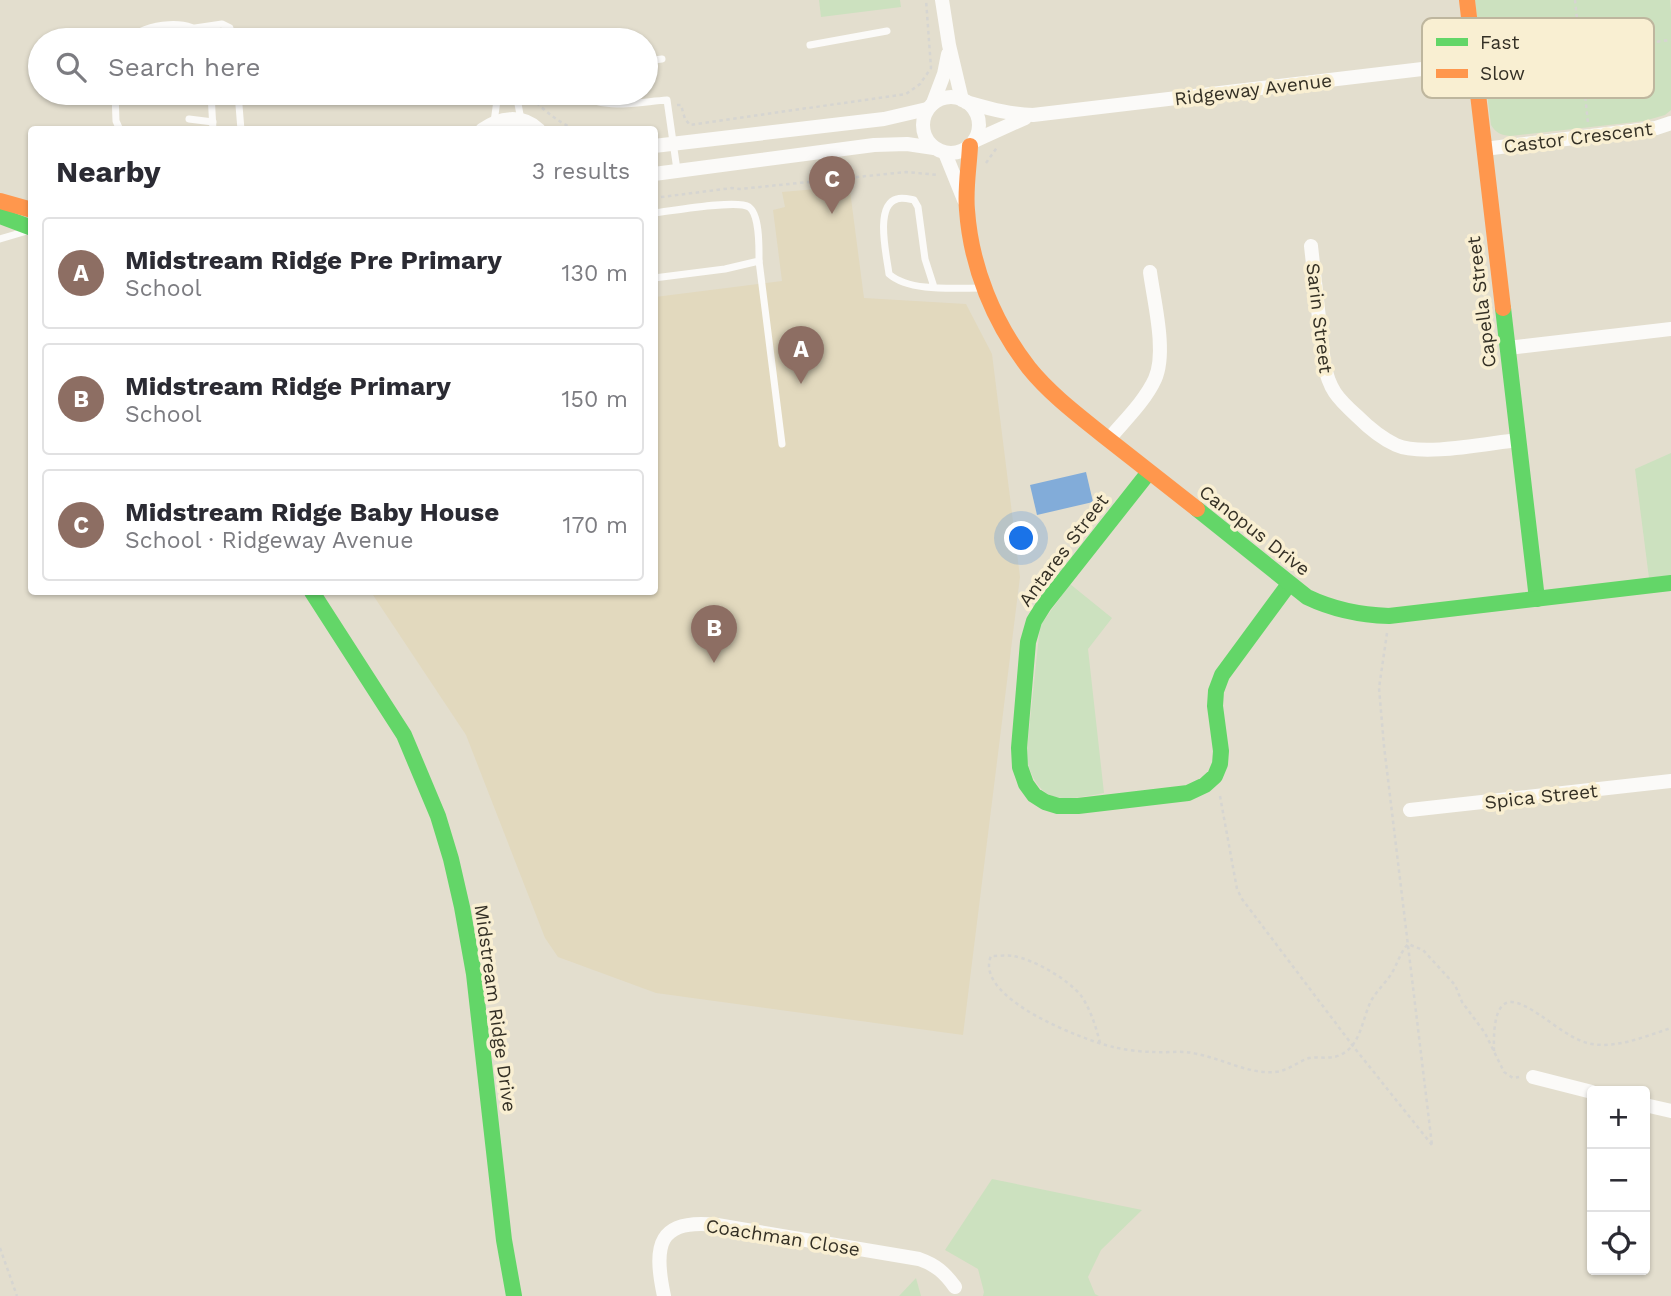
<!DOCTYPE html>
<html lang="en">
<head>
<meta charset="utf-8">
<style>
  :root { --surface:#fff; --page:#f7f7f7; --text:#2b2b33; --muted:#7c7c81; --line:#e1e1e2; --accent:#0b8043 }
  body { margin:0; font-family:"Work Sans",sans-serif; background:var(--page); color:var(--text) }
  .controls { position:absolute; right:21px; bottom:21px; display:grid; overflow:hidden; border-radius:7px; box-shadow:0 2px 5px #0004 }
  .controls button { width:63px; height:63px; display:grid; place-items:center; padding:0; border:0; border-bottom:2px solid var(--line); background:var(--surface); color:var(--text); font:35px sans-serif }
  .you { position:absolute; left:1022px; top:539px; width:24px; height:24px; margin:-18px; border:5px solid #fff; border-radius:50%; background:#1a73e8; box-shadow:0 0 0 10px #1a73e833 }
  .badge { display:grid; place-items:center; width:46px; height:46px; border-radius:50%; background:var(--accent); color:#fff; font-size:23px; font-weight:700 }
  .pin { position:absolute; translate:-50% -58px; filter:drop-shadow(0 2px 4px #0008) }
  .pin::after { content:''; position:absolute; top:37px; width:24px; height:21px; background:inherit; clip-path:polygon(0 0,100% 0,50% 100%) }
  .list { margin:0; padding:0; list-style:none }
  h2 { display:flex; justify-content:space-between; align-items:center; height:91px; margin:0; padding:0 28px; font-size:30px }
  h2 small { font-size:23px; font-weight:400; color:var(--muted) }
  .list li { display:grid; grid-template-columns:46px 1fr auto; gap:21px; align-items:center; box-sizing:border-box; height:112px; margin:0 14px 14px; padding:0 14px; border:2px solid var(--line); border-radius:7px }
  .list b { display:block; font-size:26px; white-space:nowrap }
  .list p { margin:0; font-size:23px; white-space:nowrap; color:var(--muted) }
  .list em { font-size:23px; font-style:normal; color:var(--muted) }
  .icon { flex:none; width:38px; height:38px; fill:none; stroke:currentColor; stroke-width:2; stroke-linecap:round; stroke-linejoin:round }
  .map { position:relative; flex:none; width:1671px; height:1296px; overflow:hidden }
  .search { position:absolute; background:var(--surface); box-shadow:0 2px 5px #0004; left:28px; top:28px; width:630px; height:77px; display:flex; align-items:center; gap:18px; box-sizing:border-box; padding:0 24px; border-radius:38px; color:var(--muted); font-size:26px }
  .panel { position:absolute; background:var(--surface); box-shadow:0 2px 5px #0004; left:28px; top:126px; width:630px; height:469px; border-radius:7px }
  .map>svg:first-child { display:block }
  .built { fill:#e2d9be }
  .green { fill:#cce1bf }
  .water { fill:#82acd9 }
  .lines { fill:none; stroke-linecap:round; stroke-linejoin:round }
  .path { stroke:#d6d5d1; stroke-width:2.5; stroke-dasharray:3.5 3.5; stroke-linecap:butt }
  .lane { stroke:#fbfaf8; stroke-width:7 }
  .street { stroke:#fbfaf8; stroke-width:14 }
  .fast { stroke:#63d668; stroke-width:16 }
  .slow { stroke:#ff974d; stroke-width:16 }
  .labels { text-anchor:middle; stroke-width:7; stroke-linejoin:round; paint-order:stroke }
  .street-label { font-size:19px; fill:#343025; stroke:#f9efd2 }
  .key { fill:#f9efd2; stroke:#beb69e; stroke-width:2 }
  .key-label { font-size:19px; fill:#343025 }
</style>
</head>
<body>
<div class="map">
<svg width="1671" height="1296" viewBox="0 0 1671 1296">
  <rect width="100%" height="100%" fill="#e3dece"/>
  <!-- built -->
  <polygon class="built" points="849,183 864,298 966,304 992,354 1020,577 963,1035 656,993 558,957 545,938 466,735 371,592 654,592 655,297 782,281 773,210 785,207 782,192 816,189"/>
  <!-- green -->
  <g class="green">
    <polygon points="819,0 900,0 901,7 821,17"/>
    <path d="M 1475,0 L 1670,0 L 1671,13 L 1671,110 L 1665,115 L 1644,121 L 1510,136 C 1501,135 1496,133 1491,125 Z"/>
    <polygon points="1671,453 1671,575 1649,578 1635,469"/>
    <path d="M 1070,584 L 1112,618 L 1088,649 L 1104,793 C 1064,800 1040,808 1026,758 L 1040,626 Z"/>
    <polygon points="992,1179 1142,1210 1101,1250 1088,1277 1095,1294 1099,1296 983,1296 984,1292 978,1269 945,1250"/>
    <polygon points="916,1278 921,1296 899,1296"/>
  </g>
  <!-- water -->
  <polygon class="water" points="1086,472 1093,502 1037,515 1030,485"/>
  <g class="lines">
    <!-- path -->
    <g class="path">
      <polyline points="1575,0 1588,123"/>
      <polyline points="1490,61 1671,40"/>
      <path d="M 527,93 C 542,109 556,121 576,130"/>
      <polyline points="677,105 681,105 685,119 690,125 906,94 920,84 931,68 926,0"/>
      <polyline points="986,163 998,146"/>
      <polyline points="654,198 732,188 740,189 906,172 939,175"/>
      <polyline points="1387,633 1379,688 1384,746 1432,1145"/>
      <polyline points="1220,796 1237,889 1242,899 1353,1046 1432,1145"/>
      <path d="M 1100,1043 C 1096,1027 1091,1011 1082,997 C 1070,980 1033,959 1013,956 C 1006,955 998,956 991,956 C 973,998 1083,1040 1113,1047 C 1126,1050 1142,1052 1155,1052 C 1170,1053 1183,1050 1197,1054 C 1223,1059 1248,1074 1275,1072 C 1288,1071 1297,1062 1309,1058 C 1318,1056 1329,1060 1340,1055 C 1361,1046 1362,1019 1371,1001 C 1377,990 1387,982 1393,971 C 1399,960 1400,953 1408,944 L 1423,950 L 1455,985 L 1462,1002 L 1485,1033 L 1504,1072 L 1513,1078 L 1519,1077"/>
      <path d="M 1494,1051 C 1491,952 1547,1032 1587,1043 C 1614,1050 1646,1036 1671,1028"/>
      <polyline points="0,1248 17,1296"/>
    </g>
    <!-- lane -->
    <g class="lane">
      <polyline points="195,28 222,24 230,28 232,40"/>
      <polyline points="544,35 545,40"/>
      <path d="M 128,40 C 143,23 196,16 206,40"/>
      <polyline points="810,45 887,31"/>
      <polyline points="646,61 662,59"/>
      <polyline points="115,93 116,121 120,130"/>
      <polyline points="211,93 213,130"/>
      <polyline points="238,93 241,130"/>
      <polyline points="516,93 521,120"/>
      <path d="M 578,93 C 602,111 638,102 667,100 L 677,170"/>
      <polyline points="189,119 213,122"/>
      <polyline points="494,122 498,93"/>
      <path d="M 654,213 C 672,211 737,199 749,207 C 760,215 759,248 759,261 L 725,269 L 654,278"/>
      <polyline points="0,239 27,231"/>
      <polyline points="759,261 782,444"/>
      <path d="M 934,287 L 925,259 L 918,207 L 914,200 C 909,199 902,197 897,199 C 874,205 887,257 889,274 C 909,292 955,288 981,288"/>
    </g>
    <!-- street -->
    <g class="street">
      <polyline points="942,0 949,45 962,100"/>
      <circle cx="951" cy="125" r="28"/>
      <path d="M 966,102 C 991,109 1007,114 1033,115 L 1473,63"/>
      <polyline points="933,103 944,74 948,54"/>
      <path d="M 482,130 C 500,117 522,114 539,130"/>
      <polyline points="974,141 1025,118"/>
      <polyline points="654,146 884,119 927,109"/>
      <polyline points="1484,149 1656,128 1671,123"/>
      <polyline points="945,153 964,200"/>
      <polyline points="654,174 874,145 907,144 934,148"/>
      <path d="M 1311,246 L 1324,363 C 1329,389 1337,398 1357,416 C 1368,427 1381,438 1396,445 C 1422,457 1488,443 1518,440"/>
      <polyline points="1508,348 1671,329"/>
      <path d="M 1109,439 C 1124,421 1145,401 1155,379 C 1167,352 1154,302 1150,272"/>
      <polyline points="1410,810 1671,781"/>
      <polyline points="1533,1077 1592,1092"/>
      <polyline points="1645,1105 1671,1111"/>
      <path d="M 664,1296 C 653,1245 658,1218 717,1225 L 919,1259 C 936,1265 944,1272 955,1287"/>
    </g>
    <!-- fast -->
    <g class="fast">
      <polyline points="0,216 32,228"/>
      <polyline points="1503,308 1537,599"/>
      <polyline points="1149,472 1044,605 1034,621 1028,642 1019,748 1020,767 1026,784 1034,795 1045,802 1058,806 1078,806 1188,793 1205,785 1215,776 1220,764 1221,751 1215,706 1216,691 1222,675 1289,584"/>
      <path d="M 1197,509 L 1307,597 C 1334,610 1359,615 1389,616 L 1671,583"/>
      <polyline points="312,592 404,735 438,816 451,859 462,907 474,974 504,1240 514,1296"/>
    </g>
    <!-- slow -->
    <g class="slow">
      <polyline points="1467,0 1503,308"/>
      <path d="M 970,146 C 969,167 965,189 967,210 C 971,267 994,323 1029,368 C 1050,394 1078,415 1104,436 C 1135,460 1166,485 1197,509"/>
      <polyline points="0,201 32,210"/>
    </g>
  </g>
  <g class="labels">
    <!-- street labels -->
    <g class="street-label">
      <text transform="translate(1253 89) rotate(-7)" y="7">Ridgeway Avenue</text>
      <text transform="translate(1578 137) rotate(-7)" y="7">Castor Crescent</text>
      <text transform="translate(1481 302) rotate(-97)" y="7">Capella Street</text>
      <text transform="translate(1320 318) rotate(83)" y="7">Sarin Street</text>
      <text transform="translate(1255 530) rotate(38)" y="7">Canopus Drive</text>
      <text transform="translate(1063 550) rotate(-53)" y="7">Antares Street</text>
      <text transform="translate(1541 796) rotate(-6)" y="7">Spica Street</text>
      <text transform="translate(496 1008) rotate(82)" y="7">Midstream Ridge Drive</text>
      <text transform="translate(783 1237) rotate(9)" y="7">Coachman Close</text>
    </g>
  </g>
  <!-- legend -->
  <rect x="1422" y="18" width="232" height="80" rx="10" class="key"/>
  <rect x="1436" y="38" width="32" height="8" fill="#63d668"/>
  <rect x="1436" y="69" width="32" height="9" fill="#ff974d"/>
  <g class="key-label">
    <text x="1480" y="49">Fast</text>
    <text x="1480" y="80">Slow</text>
  </g>
</svg>
<div class="controls">
<button>+</button>
<button>−</button>
<button><svg class="icon" aria-label="locate" viewBox="0 0 24 24"><circle cx="12" cy="12" r="6"/><path d="M12 2v4M12 18v4M2 12h4M18 12h4"/></svg></button>
</div>
<div class="you"></div>
<div class="pin badge" style="left:801px;top:384px;background:#8d6e63">A</div>
<div class="pin badge" style="left:714px;top:663px;background:#8d6e63">B</div>
<div class="pin badge" style="left:832px;top:214px;background:#8d6e63">C</div>
<div class="search"><svg class="icon" aria-label="search" viewBox="0 0 24 24"><circle cx="10" cy="10" r="6"/><path d="M15 15l6 6"/></svg>Search here</div>
<section class="panel">
<h2>Nearby<small>3 results</small></h2>
<ul class="list">
<li><span class="badge" style="background:#8d6e63">A</span><div><b>Midstream Ridge Pre Primary</b><p>School</p></div><em>130 m</em></li>
<li><span class="badge" style="background:#8d6e63">B</span><div><b>Midstream Ridge Primary</b><p>School</p></div><em>150 m</em></li>
<li><span class="badge" style="background:#8d6e63">C</span><div><b>Midstream Ridge Baby House</b><p>School · Ridgeway Avenue</p></div><em>170 m</em></li>
</ul>
</section>
</div>
</body>
</html>
